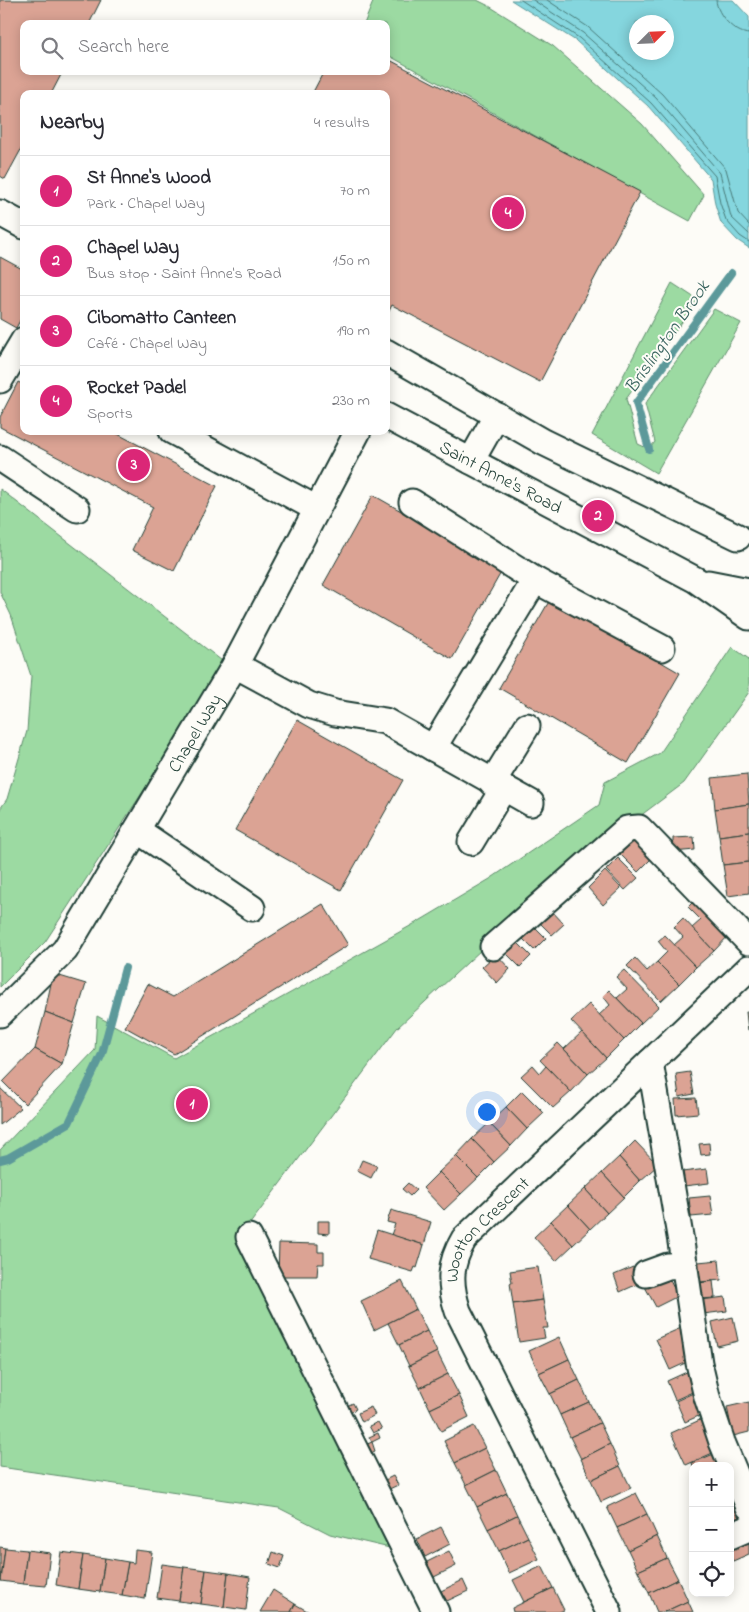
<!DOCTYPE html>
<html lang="en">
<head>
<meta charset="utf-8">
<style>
  :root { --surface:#fff; --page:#f2f2f3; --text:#2b2b33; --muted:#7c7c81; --line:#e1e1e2; --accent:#db2777 }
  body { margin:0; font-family:"Indie Flower",sans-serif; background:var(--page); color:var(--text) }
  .controls { position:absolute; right:15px; bottom:15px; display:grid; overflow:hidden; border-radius:10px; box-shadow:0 2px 12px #0003 }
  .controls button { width:45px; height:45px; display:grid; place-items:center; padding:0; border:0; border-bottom:1px solid var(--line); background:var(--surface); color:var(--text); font:25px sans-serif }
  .compass { position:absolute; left:629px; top:15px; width:45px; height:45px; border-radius:50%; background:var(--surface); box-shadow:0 2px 12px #0003; rotate:66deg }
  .you { position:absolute; left:486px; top:1111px; width:18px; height:18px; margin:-12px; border:4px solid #fff; border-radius:50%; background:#1a73e8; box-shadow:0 0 0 8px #1a73e833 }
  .badge { display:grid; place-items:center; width:32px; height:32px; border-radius:50%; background:var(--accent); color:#fff; font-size:16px; font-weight:700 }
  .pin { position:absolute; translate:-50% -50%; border:2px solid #fff; box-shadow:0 1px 5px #0006 }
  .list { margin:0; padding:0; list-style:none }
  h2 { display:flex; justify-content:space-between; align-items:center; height:65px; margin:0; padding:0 20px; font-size:21px }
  h2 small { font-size:16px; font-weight:400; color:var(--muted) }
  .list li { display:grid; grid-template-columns:32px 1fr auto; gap:15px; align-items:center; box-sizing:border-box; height:70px; padding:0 20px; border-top:1px solid var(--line) }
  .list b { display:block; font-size:19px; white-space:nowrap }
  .list p { margin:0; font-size:16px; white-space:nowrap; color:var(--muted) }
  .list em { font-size:16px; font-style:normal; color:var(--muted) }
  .icon { flex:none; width:28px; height:28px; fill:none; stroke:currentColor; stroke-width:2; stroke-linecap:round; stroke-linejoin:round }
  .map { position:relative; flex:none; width:749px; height:1612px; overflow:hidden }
  .search { position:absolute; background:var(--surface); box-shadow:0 2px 12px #0003; left:20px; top:20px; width:370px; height:55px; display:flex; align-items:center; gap:12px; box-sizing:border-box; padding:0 18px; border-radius:10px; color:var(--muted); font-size:19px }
  .panel { position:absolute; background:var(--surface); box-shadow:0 2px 12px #0003; left:20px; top:90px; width:370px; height:345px; border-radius:10px }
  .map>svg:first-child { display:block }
  .green { fill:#9cdaa2; stroke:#5e8c6b }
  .water { fill:#85d6de; stroke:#5c999a; fill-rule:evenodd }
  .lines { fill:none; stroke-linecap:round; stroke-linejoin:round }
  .shore { stroke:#487a78; stroke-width:1 }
  .stream { stroke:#5c999a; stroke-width:8 }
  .building { fill:#dba394; stroke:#1f3d34 }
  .minor-casing { stroke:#1f3d34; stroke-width:29 }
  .minor { stroke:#fdfcf7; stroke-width:25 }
  .labels { text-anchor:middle; stroke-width:4; stroke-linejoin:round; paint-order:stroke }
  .street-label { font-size:18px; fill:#1f3d34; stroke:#fdfcf7 }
  .water-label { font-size:19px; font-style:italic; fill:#38635e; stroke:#fdfcf7 }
</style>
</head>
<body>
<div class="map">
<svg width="749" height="1612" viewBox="0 0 749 1612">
  <rect width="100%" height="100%" fill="#fdfcf7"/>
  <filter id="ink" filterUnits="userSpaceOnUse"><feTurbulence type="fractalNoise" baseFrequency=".02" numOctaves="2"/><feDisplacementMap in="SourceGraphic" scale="10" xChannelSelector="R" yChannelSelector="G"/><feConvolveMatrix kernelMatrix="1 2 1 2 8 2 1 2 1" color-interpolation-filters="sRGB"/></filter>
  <g filter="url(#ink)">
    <!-- green -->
    <g class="green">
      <polygon points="371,0 477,0 489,6 553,46 642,124 704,195 690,221 386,54 386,24 364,24 373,2"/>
      <polygon points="672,283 698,300 626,399 638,444 649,449 655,442 645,404 714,309 741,323 656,473 592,435"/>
      <polygon points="0,489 226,664 45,942 0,987 0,809 7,799 27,731 31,676 11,615 0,592"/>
      <polygon points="732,647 749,659 749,692 684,783 628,825 510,923 397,1028 240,1237 394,1549 330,1534 279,1508 0,1467 0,1150 95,1050 97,1016 174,1058 421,920 490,879 599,805 605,782 660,753"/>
    </g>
    <!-- water -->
    <path class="water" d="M 511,0 L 733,0 L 749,17 L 749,248 L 737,240 L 721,223 L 715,204 L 711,179 L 648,106 L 576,41 ZM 636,22 L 666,22 L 666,52 L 636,52 Z"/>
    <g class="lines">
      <!-- shore -->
      <g class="shore">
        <polyline points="521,0 579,38 651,103 715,176 720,203 726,220 740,236 749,242"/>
        <polyline points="533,0 583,33 656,98 720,173 731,217 749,234"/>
        <polyline points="547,0 588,27 662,94 726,169 738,213 749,225"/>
        <path d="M 716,0 C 717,15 734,33 749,34"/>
      </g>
      <!-- stream -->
      <g class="stream">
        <polyline points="649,449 636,403 731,273"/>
        <polyline points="0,1160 8,1158 69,1123 102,1054 125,968"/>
      </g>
    </g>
    <!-- building -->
    <g class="building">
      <polygon points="0,0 101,0 89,24 24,24 24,71 63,71 51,94 24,94 24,144 5,179 0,176"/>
      <polygon points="386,58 640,192 540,382 392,305 386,317 386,94 312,94 324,71 386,71"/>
      <polygon points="0,257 24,270 24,313 16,328 0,319"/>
      <polygon points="18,382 24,385 24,431 112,431 217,486 174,571 132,550 153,507 0,427 0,417"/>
      <polygon points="373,495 503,569 452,659 323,585"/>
      <polygon points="551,598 680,673 628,763 499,688"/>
      <polygon points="297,720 403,780 341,890 235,830"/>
      <polygon points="747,774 749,804 715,809 712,778"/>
      <polygon points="749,804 749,832 719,836 715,809"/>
      <polygon points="749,832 749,862 723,865 719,836"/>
      <polygon points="638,837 655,855 638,872 620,854"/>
      <polygon points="694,837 695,850 673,852 673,838"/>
      <polygon points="618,858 638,878 625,890 606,870"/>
      <polygon points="749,862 749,893 728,896 723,865"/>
      <polygon points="605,871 621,888 603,905 588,888"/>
      <polygon points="697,898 731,933 714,951 692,928 701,920 688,907"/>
      <polygon points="323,904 348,945 174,1054 125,1027 148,984 173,997"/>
      <polygon points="551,910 564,924 552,935 539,922"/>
      <polygon points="683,918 714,951 696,967 674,945 683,937 674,927"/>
      <polygon points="532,924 546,938 534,950 520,936"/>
      <polygon points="665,935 696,967 679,984 657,962 667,952 658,941"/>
      <polygon points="516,941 531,956 520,967 505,952"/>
      <polygon points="496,954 510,969 497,983 482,967"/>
      <polygon points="635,958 647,971 657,962 679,984 661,1001 627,966"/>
      <polygon points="624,970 659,1006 641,1023 617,998 627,989 616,977"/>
      <polygon points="53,974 86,984 74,1023 45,1012"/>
      <polygon points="609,990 641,1023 624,1040 599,1015 610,1005 603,996"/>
      <polygon points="589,1004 624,1040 606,1058 571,1021"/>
      <polygon points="45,1012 74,1023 62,1064 35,1049"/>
      <polygon points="746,1012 749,1012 749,1030 748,1030"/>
      <polygon points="582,1032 606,1058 588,1074 564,1049"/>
      <polygon points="558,1043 588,1074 571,1092 540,1060"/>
      <polygon points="35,1049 62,1064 25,1104 3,1082"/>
      <polygon points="533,1065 540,1073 546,1066 571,1092 553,1108 521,1076"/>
      <polygon points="690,1072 694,1094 679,1097 676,1074"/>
      <polygon points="0,1088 21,1108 0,1125"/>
      <polygon points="522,1091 544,1113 527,1129 506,1107"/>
      <polygon points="696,1098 698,1113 676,1115 675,1099"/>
      <polygon points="506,1107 527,1129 511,1146 489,1123"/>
      <polygon points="489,1123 511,1146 494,1162 472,1139"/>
      <polygon points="472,1139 494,1162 478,1178 456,1156"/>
      <polygon points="635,1141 658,1165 640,1181 619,1157"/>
      <polygon points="709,1143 710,1154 701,1155 699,1144"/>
      <polygon points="456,1156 478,1178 461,1194 439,1172"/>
      <polygon points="619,1157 640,1181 624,1197 602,1173"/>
      <polygon points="362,1160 377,1166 371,1178 357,1171"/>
      <polygon points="707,1169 709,1183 684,1186 682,1172"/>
      <polygon points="439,1172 461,1194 444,1210 423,1188"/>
      <polygon points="602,1173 624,1197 607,1213 585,1189"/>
      <polygon points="408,1183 416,1190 410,1196 402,1189"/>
      <polygon points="585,1189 607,1213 590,1229 568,1205"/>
      <polygon points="710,1196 713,1215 691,1217 689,1198"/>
      <polygon points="568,1205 590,1229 573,1245 551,1221"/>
      <polygon points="391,1210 431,1222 424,1245 391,1235 395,1224 387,1222"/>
      <polygon points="318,1221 329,1221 329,1234 318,1233"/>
      <polygon points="551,1221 573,1245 556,1261 534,1237"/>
      <polygon points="377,1230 424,1245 417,1268 415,1267 413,1272 368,1259"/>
      <polygon points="279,1243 318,1244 318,1252 324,1252 324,1264 318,1264 317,1276 278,1276"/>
      <polygon points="719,1260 721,1280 700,1282 698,1262"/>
      <polygon points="538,1267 543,1300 513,1304 510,1283 512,1283 510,1271"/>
      <polygon points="633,1267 640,1283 620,1292 614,1275"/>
      <polygon points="666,1273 678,1296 656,1307 644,1285"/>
      <polygon points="402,1281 416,1309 374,1330 361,1301"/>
      <polygon points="713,1281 715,1298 701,1299 699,1283"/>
      <polygon points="725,1297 727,1311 703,1314 701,1300"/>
      <polygon points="543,1300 548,1328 543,1328 545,1338 519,1342 513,1304"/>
      <polygon points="416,1309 427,1331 399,1345 388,1323"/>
      <polygon points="733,1317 738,1341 717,1346 712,1322"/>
      <polygon points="681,1328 694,1359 670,1370 656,1339"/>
      <polygon points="427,1331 437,1352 409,1366 399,1345"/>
      <polygon points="559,1337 569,1359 539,1373 529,1351"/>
      <polygon points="437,1352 448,1374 420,1388 409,1366"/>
      <polygon points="569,1359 579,1380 550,1394 539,1373"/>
      <polygon points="691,1370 699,1389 675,1400 667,1381"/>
      <polygon points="448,1374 459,1395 430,1409 420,1388"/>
      <polygon points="579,1380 589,1402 560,1415 550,1394"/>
      <polygon points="693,1393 703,1414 685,1422 676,1401"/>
      <polygon points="459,1395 469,1417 441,1431 430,1409"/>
      <polygon points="589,1402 600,1423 570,1437 560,1415"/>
      <polygon points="749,1402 749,1432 733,1436 727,1407"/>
      <polygon points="353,1403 356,1409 348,1413 345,1407"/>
      <polygon points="371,1407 375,1415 362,1422 358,1413"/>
      <polygon points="702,1419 717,1451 686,1465 671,1433"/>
      <polygon points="378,1422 382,1429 373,1433 369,1426"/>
      <polygon points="600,1423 610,1444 581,1459 570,1437"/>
      <polygon points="474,1426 485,1448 455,1463 444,1441"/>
      <polygon points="378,1433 380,1438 372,1442 369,1437"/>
      <polygon points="372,1442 375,1451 369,1454 365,1445"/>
      <polygon points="610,1444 620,1466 591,1480 581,1459"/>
      <polygon points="485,1448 496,1470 466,1485 455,1463"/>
      <polygon points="716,1453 722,1466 693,1466 692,1463"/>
      <polygon points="620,1466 631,1488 601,1502 591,1480"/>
      <polygon points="496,1470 507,1493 477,1507 466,1485"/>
      <polygon points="393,1476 398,1485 387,1490 383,1481"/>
      <polygon points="507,1493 517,1515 488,1529 477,1507"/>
      <polygon points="636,1493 647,1514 617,1528 607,1507"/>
      <polygon points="737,1494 746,1514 730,1521 730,1497"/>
      <polygon points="647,1514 657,1536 628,1550 617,1528"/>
      <polygon points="517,1515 528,1537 499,1551 488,1529"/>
      <polygon points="441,1527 450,1544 425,1557 417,1539"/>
      <polygon points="657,1536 667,1558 638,1571 628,1550"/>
      <polygon points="528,1537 539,1559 509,1573 499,1551"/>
      <polygon points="749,1540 749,1554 733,1561 730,1555 730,1548"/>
      <polygon points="0,1547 5,1548 1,1581 0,1581"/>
      <polygon points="5,1548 27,1550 23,1584 1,1581"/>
      <polygon points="27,1550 50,1553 46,1586 23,1584"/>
      <polygon points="135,1550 152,1552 145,1599 122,1595 128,1562 134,1563"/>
      <polygon points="449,1551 456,1566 432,1578 425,1563"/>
      <polygon points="61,1552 83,1555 78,1589 56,1585"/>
      <polygon points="273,1552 284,1556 280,1568 269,1564"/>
      <polygon points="83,1555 105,1558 100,1592 78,1589"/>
      <polygon points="105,1558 128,1562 122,1595 100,1592"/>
      <polygon points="667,1558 678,1579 649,1593 638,1571"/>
      <polygon points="162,1564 184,1567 179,1601 157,1598"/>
      <polygon points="542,1566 553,1588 524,1602 513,1580"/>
      <polygon points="184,1567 206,1570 201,1604 179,1601"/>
      <polygon points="206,1570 228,1573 224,1607 201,1604"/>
      <polygon points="228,1573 250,1577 246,1610 224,1607"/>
      <polygon points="678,1579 688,1601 664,1612 657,1612 649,1593"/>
      <polygon points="463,1580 468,1591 447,1601 441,1591"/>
      <polygon points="553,1588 564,1610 559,1612 513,1612 512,1608"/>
      <polygon points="273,1590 295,1604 291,1612 260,1612"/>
      <polygon points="688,1601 693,1612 664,1612"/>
      <polygon points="295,1604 309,1612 291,1612"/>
    </g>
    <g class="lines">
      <!-- minor casing -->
      <g class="minor-casing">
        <g id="minor">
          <polyline points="0,213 24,226"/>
          <polyline points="386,352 543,442 738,537"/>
          <polyline points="0,380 24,340"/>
          <path id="s1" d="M 386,416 L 696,580 L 749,617"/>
          <polyline points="172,431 317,509"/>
          <polyline points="0,458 77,509"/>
          <polyline points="471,461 497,415"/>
          <polyline points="412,502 535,580"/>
          <polyline points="708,583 749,591"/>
          <polyline points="235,665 309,705 335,713 385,721 531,803"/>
          <polyline points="433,748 535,580 662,648"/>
          <polyline points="492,783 527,726"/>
          <polyline points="137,830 252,908"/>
          <polyline points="471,842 503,789"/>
          <polyline points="493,947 627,829 639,828 749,942"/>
          <path id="s2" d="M 0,1014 L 65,950 L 235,665 L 358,431"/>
          <polyline points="650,1062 681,1242 699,1363 707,1397 722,1442 749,1507"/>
          <polyline points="249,1237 436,1612"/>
          <polyline points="646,1274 668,1266 685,1265"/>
          <polyline points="730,1536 749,1528"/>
          <path id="s3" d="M 609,1612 L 458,1311 C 449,1284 449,1264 464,1239 L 749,968"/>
        </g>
      </g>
      <!-- minor -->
      <use href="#minor" class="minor"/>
    </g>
  </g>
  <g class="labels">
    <!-- street labels -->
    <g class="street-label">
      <text dy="6" stroke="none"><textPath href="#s1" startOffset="130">Saint Anne's Road</textPath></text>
      <text dy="6" stroke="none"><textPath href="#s2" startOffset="344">Chapel Way</textPath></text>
      <text dy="6" stroke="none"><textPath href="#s3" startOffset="432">Wootton Crescent</textPath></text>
    </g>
    <!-- water labels -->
    <g class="water-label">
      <text transform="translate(666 336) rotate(-55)" y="7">Brislington Brook</text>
    </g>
  </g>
</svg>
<div class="controls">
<button>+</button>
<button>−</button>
<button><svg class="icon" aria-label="locate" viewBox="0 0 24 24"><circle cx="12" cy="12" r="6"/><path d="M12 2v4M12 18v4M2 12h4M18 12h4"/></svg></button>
</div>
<svg class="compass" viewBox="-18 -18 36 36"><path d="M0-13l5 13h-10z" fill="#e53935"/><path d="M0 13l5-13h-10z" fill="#7c7c81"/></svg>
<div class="you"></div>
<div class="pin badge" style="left:192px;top:1104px">1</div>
<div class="pin badge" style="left:598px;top:516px">2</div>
<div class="pin badge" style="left:134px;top:465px">3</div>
<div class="pin badge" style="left:508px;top:213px">4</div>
<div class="search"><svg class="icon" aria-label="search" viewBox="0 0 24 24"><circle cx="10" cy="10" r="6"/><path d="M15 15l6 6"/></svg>Search here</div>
<section class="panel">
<h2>Nearby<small>4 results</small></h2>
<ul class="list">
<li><span class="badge">1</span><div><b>St Anne's Wood</b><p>Park · Chapel Way</p></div><em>70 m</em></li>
<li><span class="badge">2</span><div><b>Chapel Way</b><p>Bus stop · Saint Anne's Road</p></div><em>150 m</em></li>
<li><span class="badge">3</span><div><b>Cibomatto Canteen</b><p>Café · Chapel Way</p></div><em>190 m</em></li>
<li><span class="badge">4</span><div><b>Rocket Padel</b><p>Sports</p></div><em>230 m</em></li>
</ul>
</section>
</div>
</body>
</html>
